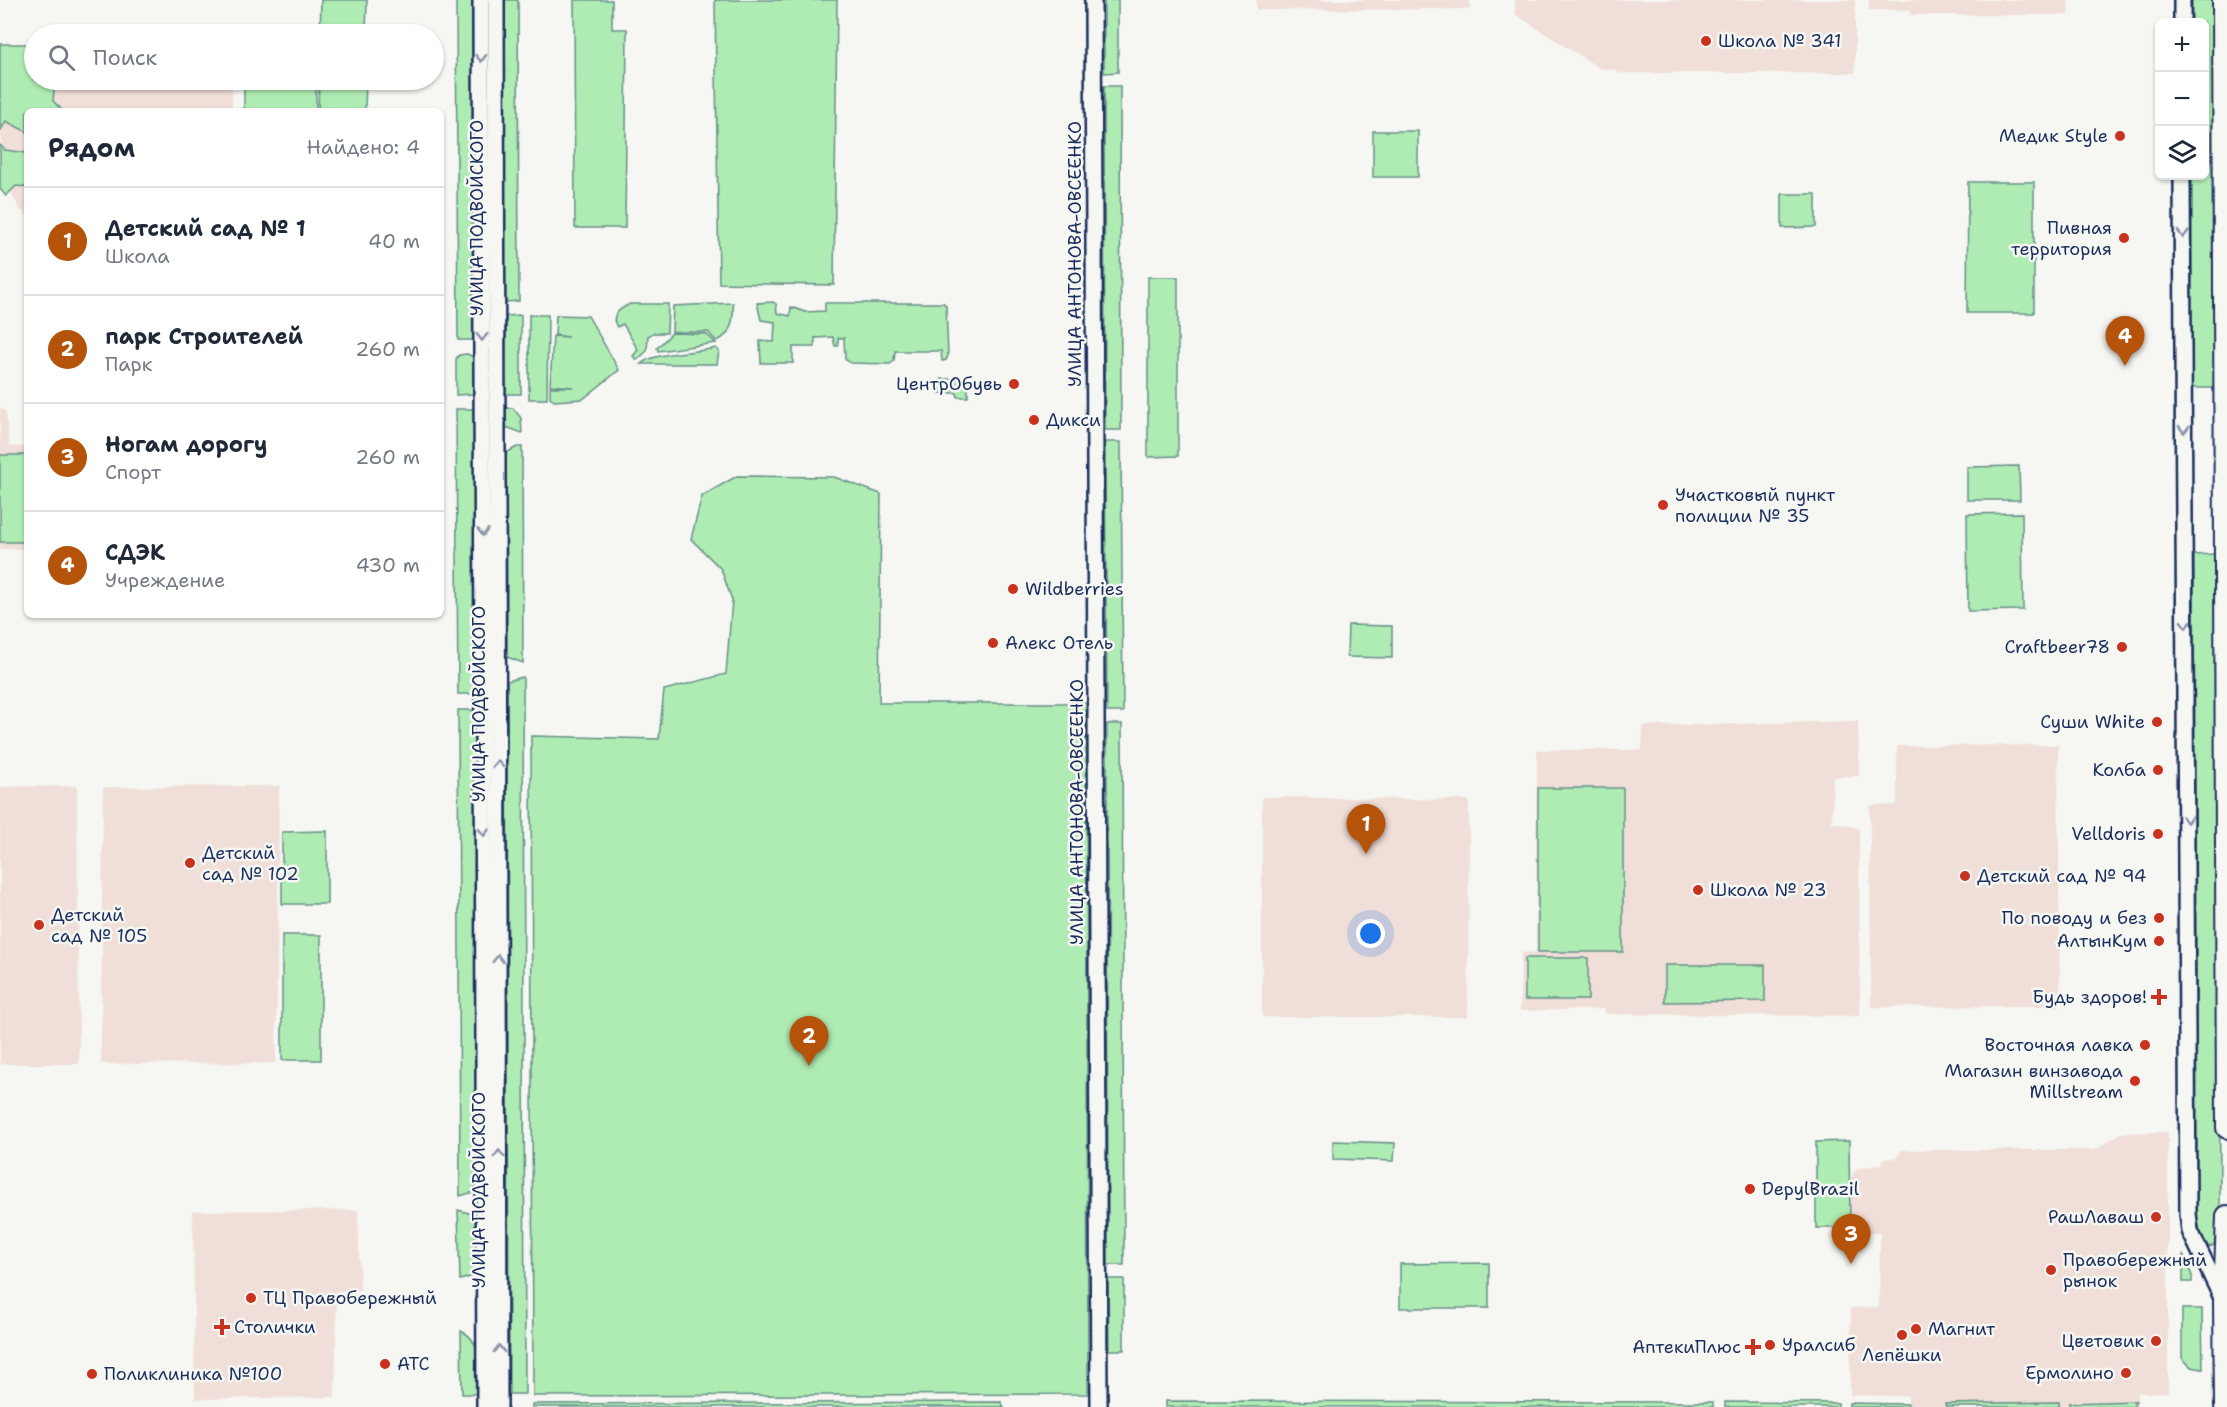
<!DOCTYPE html>
<html lang="ru">
<head>
<meta charset="utf-8">
<style>
  :root { --surface:#fff; --page:#f6f6f7; --text:#1f2937; --muted:#747a83; --line:#e0e1e3; --accent:#b45309 }
  body { margin:0; font-family:"Shantell Sans",sans-serif; background:var(--page); color:var(--text) }
  .controls { position:absolute; right:18px; top:18px; display:grid; overflow:hidden; border-radius:9px; box-shadow:0 2px 4px #0004 }
  .controls button { width:54px; height:54px; display:grid; place-items:center; padding:0; border:0; border-bottom:2px solid var(--line); background:var(--surface); color:var(--text); font:30px sans-serif }
  .you { position:absolute; left:1371px; top:934px; width:21px; height:21px; margin:-15px; border:4px solid #fff; border-radius:50%; background:#1a73e8; box-shadow:0 0 0 9px #1a73e833 }
  .badge { display:grid; place-items:center; width:39px; height:39px; border-radius:50%; background:var(--accent); color:#fff; font-size:20px; font-weight:700 }
  .pin { position:absolute; translate:-50% -50px; filter:drop-shadow(0 2px 3px #0008) }
  .pin::after { content:''; position:absolute; top:32px; width:21px; height:18px; background:inherit; clip-path:polygon(0 0,100% 0,50% 100%) }
  .list { margin:0; padding:0; list-style:none }
  h2 { display:flex; justify-content:space-between; align-items:center; height:78px; margin:0; padding:0 24px; font-size:26px }
  h2 small { font-size:20px; font-weight:400; color:var(--muted) }
  .list li { display:grid; grid-template-columns:39px 1fr auto; gap:18px; align-items:center; box-sizing:border-box; height:108px; padding:0 24px; border-top:2px solid var(--line) }
  .list b { display:block; font-size:22px; white-space:nowrap }
  .list p { margin:0; font-size:20px; white-space:nowrap; color:var(--muted) }
  .list em { font-size:20px; font-style:normal; color:var(--muted) }
  .icon { flex:none; width:33px; height:33px; fill:none; stroke:currentColor; stroke-width:2; stroke-linecap:round; stroke-linejoin:round }
  .map { position:relative; flex:none; width:2227px; height:1407px; overflow:hidden }
  .search { position:absolute; background:var(--surface); box-shadow:0 2px 4px #0004; left:24px; top:24px; width:420px; height:66px; display:flex; align-items:center; gap:15px; box-sizing:border-box; padding:0 21px; border-radius:33px; color:var(--muted); font-size:22px }
  .panel { position:absolute; background:var(--surface); box-shadow:0 2px 4px #0004; left:24px; top:108px; width:420px; height:510px; border-radius:9px }
  .map>svg:first-child { display:block }
  .built { fill:#f0ded8 }
  .green { fill:#afecb3; stroke:#658e88; stroke-width:1.5 }
  .lines { fill:none; stroke-linecap:round; stroke-linejoin:round }
  .minor-casing { stroke:#1b2f5e; stroke-width:20 }
  .major-casing { stroke:#1b2f5e; stroke-width:24 }
  .minor { stroke:#f6f6f2; stroke-width:15 }
  .major { stroke:#f6f6f2; stroke-width:20 }
  .oneway { stroke:#8892a8 }
  .poi-dot { fill:#c8321e; stroke:#f6f6f2; stroke-width:2 }
  .labels { text-anchor:middle; stroke-width:5; stroke-linejoin:round; paint-order:stroke }
  .poi-label { font-size:18px; fill:#1b2f5e; stroke:#f6f6f2; text-anchor:start }
  .street-label { font-size:18px; fill:#1b2f5e; stroke:#f6f6f2 }
</style>
</head>
<body>
<div class="map">
<svg width="2227" height="1407" viewBox="0 0 2227 1407">
  <rect width="100%" height="100%" fill="#f6f6f2"/>
  <filter id="ink" filterUnits="userSpaceOnUse"><feTurbulence type="fractalNoise" baseFrequency=".0167" numOctaves="2"/><feDisplacementMap in="SourceGraphic" scale="12" xChannelSelector="R" yChannelSelector="G"/><feConvolveMatrix kernelMatrix="1 2 1 2 8 2 1 2 1" color-interpolation-filters="sRGB"/></filter>
  <g filter="url(#ink)">
    <!-- built -->
    <g class="built">
      <polygon points="1256,0 1470,0 1470,9 1256,10"/>
      <polygon points="1515,0 1855,0 1855,73 1618,73 1616,70 1599,68 1515,14"/>
      <polygon points="1869,0 2068,0 2069,15 1911,15 1910,10 1869,10"/>
      <polygon points="0,72 34,80 232,80 232,111 27,111 27,216 19,208 2,172"/>
      <polygon points="0,407 6,412 9,446 27,447 27,549 0,549"/>
      <polygon points="1858,721 1859,776 1833,777 1832,822 1859,828 1860,1016 1606,1014 1604,1009 1520,1011 1521,953 1536,952 1537,750 1642,750 1643,726"/>
      <polygon points="2058,745 2060,1006 1871,1007 1870,805 1897,805 1897,746"/>
      <polygon points="77,786 79,1064 0,1064 0,787"/>
      <polygon points="279,786 276,1063 101,1064 103,787"/>
      <polygon points="1262,797 1469,800 1468,1017 1262,1017"/>
      <polygon points="2168,1132 2168,1392 2137,1393 2137,1404 2135,1407 1908,1407 1908,1396 1850,1395 1851,1308 1879,1307 1880,1233 1850,1233 1850,1181 1856,1169 1882,1164 1883,1159 1896,1158 1902,1150 2095,1150 2121,1133"/>
      <polygon points="358,1210 360,1290 337,1291 335,1397 195,1399 193,1211"/>
    </g>
    <!-- green -->
    <g class="green">
      <polygon points="321,0 367,0 366,34 320,34"/>
      <polygon points="456,0 473,0 475,340 458,340"/>
      <polygon points="505,0 518,0 519,301 505,302"/>
      <polygon points="574,0 612,0 612,29 627,29 625,228 575,228"/>
      <polygon points="715,0 837,0 834,285 719,283"/>
      <polygon points="1104,0 1118,0 1118,72 1104,73"/>
      <polygon points="2192,0 2214,0 2214,388 2191,388 2192,176 2204,176 2204,22 2192,22"/>
      <rect x="244" y="24" width="72" height="10"/>
      <polygon points="0,44 34,44 34,80 118,80 55,80 53,101 63,111 27,111 27,132 6,121 0,132"/>
      <rect x="244" y="80" width="72" height="31"/>
      <polygon points="319,80 366,80 365,111 318,111"/>
      <polygon points="1104,86 1120,86 1121,430 1105,430"/>
      <rect x="1373" y="131" width="45" height="46"/>
      <polygon points="0,145 5,150 27,153 27,187 16,186 6,196 0,189"/>
      <polygon points="1968,182 2034,182 2034,313 1967,313"/>
      <polygon points="1782,194 1816,194 1816,227 1782,228"/>
      <polygon points="1148,277 1178,277 1178,456 1148,457"/>
      <polygon points="773,302 776,304 777,313 790,316 791,307 805,312 825,311 825,303 944,303 946,306 948,356 946,360 942,361 941,351 895,351 894,361 890,364 851,363 845,359 844,338 838,338 838,346 835,346 833,337 815,338 815,347 793,347 793,363 761,363 760,341 774,342 775,322 761,320 757,303"/>
      <path d="M 733,303 C 734,317 732,337 716,341 L 708,332 L 672,332 L 673,306 Z"/>
      <path d="M 630,304 L 668,304 L 667,333 L 653,333 L 648,336 L 647,351 L 637,360 L 633,356 L 638,350 L 623,324 L 617,327 C 609,315 620,309 630,304 Z"/>
      <polygon points="521,315 521,394 505,394 506,316"/>
      <polygon points="548,315 547,399 529,399 529,315"/>
      <polygon points="556,315 588,316 619,370 583,399 554,401 550,397 550,387 573,387 550,385 553,336 568,337 555,335"/>
      <polygon points="672,333 706,334 716,343 658,351 657,348"/>
      <path d="M 716,348 L 719,351 L 717,364 L 641,364 C 653,352 697,353 716,348 Z"/>
      <polygon points="467,354 474,357 473,394 456,395 456,359 459,355"/>
      <polygon points="942,379 968,379 968,397 958,397 957,393 940,393 939,382"/>
      <polygon points="506,408 513,408 521,418 522,433 506,427"/>
      <polygon points="456,409 474,409 475,694 458,694"/>
      <polygon points="1105,442 1121,442 1123,712 1107,712"/>
      <polygon points="517,447 522,447 523,663 507,657 506,453"/>
      <rect x="0" y="455" width="27" height="87"/>
      <polygon points="2019,466 2020,500 1967,500 1967,467"/>
      <polygon points="737,476 834,477 881,494 879,703 1086,703 1088,1394 533,1396 531,736 659,739 664,690 726,674 732,600 721,569 691,539 702,496"/>
      <polygon points="2022,513 2023,610 1968,611 1967,514"/>
      <polygon points="2214,554 2217,591 2220,1204 2214,1245 2209,1247 2201,1237 2197,1216 2194,555"/>
      <polygon points="1348,625 1392,626 1392,658 1347,657"/>
      <polygon points="523,677 525,1394 509,1394 507,681"/>
      <polygon points="458,710 475,710 476,1186 474,1192 460,1196"/>
      <polygon points="1107,724 1122,724 1124,1265 1108,1265"/>
      <rect x="1538" y="788" width="85" height="164"/>
      <polygon points="327,831 327,904 282,904 282,832"/>
      <rect x="282" y="935" width="39" height="125"/>
      <rect x="1525" y="958" width="63" height="42"/>
      <polygon points="1665,965 1765,965 1765,1001 1665,1002"/>
      <polygon points="1333,1141 1395,1143 1394,1161 1333,1159"/>
      <polygon points="1849,1141 1850,1228 1816,1228 1816,1142"/>
      <polygon points="458,1210 472,1214 477,1221 477,1271 473,1276 460,1280"/>
      <polygon points="2183,1254 2192,1276 2192,1282 2183,1282"/>
      <polygon points="1489,1263 1489,1308 1400,1308 1400,1264"/>
      <polygon points="1108,1279 1124,1279 1124,1350 1109,1350"/>
      <polygon points="2182,1309 2202,1309 2203,1369 2191,1367 2182,1358"/>
      <path d="M 461,1331 C 485,1341 478,1372 478,1394 L 462,1394 Z"/>
      <polygon points="1166,1401 1713,1402 1713,1407 1166,1407"/>
      <polygon points="2136,1401 2133,1407 2069,1407 2069,1403"/>
      <polygon points="1001,1402 1004,1407 532,1407 532,1404"/>
      <polygon points="1725,1402 1838,1403 1838,1407 1725,1407"/>
      <polygon points="2059,1402 2059,1407 1946,1407 1945,1404"/>
      <polygon points="1849,1403 1908,1404 1908,1407 1849,1407"/>
    </g>
    <g class="lines">
      <!-- minor casing -->
      <g class="minor-casing">
        <g id="minor">
          <polyline points="481,0 485,1407"/>
          <polyline points="496,0 499,1407"/>
          <polyline points="1093,0 1099,1407"/>
          <polyline points="2182,22 2182,0"/>
          <polyline points="2182,176 2188,1213 2190,1231 2224,1302"/>
        </g>
      </g>
      <!-- major casing -->
      <g class="major-casing">
        <g id="major">
          <polyline points="2223,0 2227,1128"/>
          <polyline points="2225,1407 2224,1302 2227,1216"/>
        </g>
      </g>
      <!-- minor -->
      <use href="#minor" class="minor"/>
      <!-- major -->
      <use href="#major" class="major"/>
    </g>
    <!-- one-way arrows -->
    <defs><path id="oneway-chevron" d="M-2-3.5L2.5 0L-2 3.5" fill="none" stroke-width="1.6" stroke-linecap="round" stroke-linejoin="round" transform="scale(1.5)"/></defs>
    <g class="oneway">
      <use href="#oneway-chevron" transform="translate(481 58) rotate(90)"/>
      <use href="#oneway-chevron" transform="translate(2183 234) rotate(90)"/>
      <use href="#oneway-chevron" transform="translate(482 337) rotate(90)"/>
      <use href="#oneway-chevron" transform="translate(2184 429) rotate(90)"/>
      <use href="#oneway-chevron" transform="translate(483 532) rotate(90)"/>
      <use href="#oneway-chevron" transform="translate(2186 624) rotate(90)"/>
      <use href="#oneway-chevron" transform="translate(498 764) rotate(-90)"/>
      <use href="#oneway-chevron" transform="translate(2187 819) rotate(90)"/>
      <use href="#oneway-chevron" transform="translate(484 832) rotate(90)"/>
      <use href="#oneway-chevron" transform="translate(498 959) rotate(-90)"/>
      <use href="#oneway-chevron" transform="translate(499 1154) rotate(-90)"/>
      <use href="#oneway-chevron" transform="translate(499 1349) rotate(-90)"/>
    </g>
  </g>
  <!-- markers -->
  <g class="poi-dot">
    <circle cx="1706" cy="41" r="6"/>
    <circle cx="2120" cy="136" r="6"/>
    <circle cx="2124" cy="238" r="6"/>
    <circle cx="1014" cy="384" r="6"/>
    <circle cx="1034" cy="420" r="6"/>
    <circle cx="1663" cy="505" r="6"/>
    <circle cx="1013" cy="589" r="6"/>
    <circle cx="993" cy="643" r="6"/>
    <circle cx="2122" cy="647" r="6"/>
    <circle cx="2157" cy="722" r="6"/>
    <circle cx="2158" cy="770" r="6"/>
    <circle cx="2158" cy="834" r="6"/>
    <circle cx="190" cy="863" r="6"/>
    <circle cx="1965" cy="876" r="6"/>
    <circle cx="1698" cy="890" r="6"/>
    <circle cx="2159" cy="918" r="6"/>
    <circle cx="39" cy="925" r="6"/>
    <circle cx="2159" cy="941" r="6"/>
    <path d="M2156 988h6v6h6v6h-6v6h-6v-6h-6v-6h6z"/>
    <circle cx="2145" cy="1045" r="6"/>
    <circle cx="2135" cy="1081" r="6"/>
    <circle cx="1750" cy="1189" r="6"/>
    <circle cx="2156" cy="1217" r="6"/>
    <circle cx="2051" cy="1270" r="6"/>
    <circle cx="251" cy="1298" r="6"/>
    <path d="M219 1318h6v6h6v6h-6v6h-6v-6h-6v-6h6z"/>
    <circle cx="1916" cy="1329" r="6"/>
    <circle cx="1902" cy="1335" r="6"/>
    <circle cx="2156" cy="1341" r="6"/>
    <circle cx="1770" cy="1345" r="6"/>
    <path d="M1750 1338h6v6h6v6h-6v6h-6v-6h-6v-6h6z"/>
    <circle cx="385" cy="1364" r="6"/>
    <circle cx="2126" cy="1373" r="6"/>
    <circle cx="92" cy="1374" r="6"/>
  </g>
  <g class="labels">
    <!-- poi labels -->
    <g class="poi-label">
      <text x="1718" y="47">Школа № 341</text>
      <text x="2108" y="142" text-anchor="end">Медик Style</text>
      <text x="2112" y="234" text-anchor="end">Пивная<tspan x="2112" dy="21">территория</tspan></text>
      <text x="1002" y="390" text-anchor="end">ЦентрОбувь</text>
      <text x="1046" y="426">Дикси</text>
      <text x="1675" y="501">Участковый пункт<tspan x="1675" dy="21">полиции № 35</tspan></text>
      <text x="1025" y="595">Wildberries</text>
      <text x="1005" y="649">Алекс Отель</text>
      <text x="2110" y="653" text-anchor="end">Craftbeer78</text>
      <text x="2145" y="728" text-anchor="end">Суши White</text>
      <text x="2146" y="776" text-anchor="end">Колба</text>
      <text x="2146" y="840" text-anchor="end">Velldoris</text>
      <text x="202" y="859">Детский<tspan x="202" dy="21">сад № 102</tspan></text>
      <text x="1977" y="882">Детский сад № 94</text>
      <text x="1710" y="896">Школа № 23</text>
      <text x="51" y="921">Детский<tspan x="51" dy="21">сад № 105</tspan></text>
      <text x="2147" y="924" text-anchor="end">По поводу и без</text>
      <text x="2147" y="947" text-anchor="end">АлтынКум</text>
      <text x="2147" y="1003" text-anchor="end">Будь здоров!</text>
      <text x="2133" y="1051" text-anchor="end">Восточная лавка</text>
      <text x="2123" y="1077" text-anchor="end">Магазин винзавода<tspan x="2123" dy="21">Millstream</tspan></text>
      <text x="1762" y="1195">DepylBrazil</text>
      <text x="2144" y="1223" text-anchor="end">РашЛаваш</text>
      <text x="2063" y="1266">Правобережный<tspan x="2063" dy="21">рынок</tspan></text>
      <text x="263" y="1304">ТЦ Правобережный</text>
      <text x="234" y="1333">Столички</text>
      <text x="1928" y="1335">Магнит</text>
      <text x="2144" y="1347" text-anchor="end">Цветовик</text>
      <text x="1782" y="1351">Уралсиб</text>
      <text x="1741" y="1353" text-anchor="end">АптекиПлюс</text>
      <text x="1902" y="1361" text-anchor="middle">Лепёшки</text>
      <text x="397" y="1370">АТС</text>
      <text x="2114" y="1379" text-anchor="end">Ермолино</text>
      <text x="104" y="1380">Поликлиника №100</text>
    </g>
    <!-- street labels -->
    <g class="street-label">
      <text transform="translate(477 218) rotate(-90)" y="6">УЛИЦА ПОДВОЙСКОГО</text>
      <text transform="translate(1075 254) rotate(-90)" y="6">УЛИЦА АНТОНОВА-ОВСЕЕНКО</text>
      <text transform="translate(479 704) rotate(-90)" y="6">УЛИЦА ПОДВОЙСКОГО</text>
      <text transform="translate(1077 812) rotate(-90)" y="6">УЛИЦА АНТОНОВА-ОВСЕЕНКО</text>
      <text transform="translate(479 1190) rotate(-90)" y="6">УЛИЦА ПОДВОЙСКОГО</text>
    </g>
  </g>
</svg>
<div class="controls">
<button>+</button>
<button>−</button>
<button><svg class="icon" aria-label="layers" viewBox="0 0 24 24"><path d="M12 4l9 5-9 5-9-5zM3 14l9 5 9-5"/></svg></button>
</div>
<div class="you"></div>
<div class="pin badge" style="left:1366px;top:854px">1</div>
<div class="pin badge" style="left:809px;top:1066px">2</div>
<div class="pin badge" style="left:1851px;top:1264px">3</div>
<div class="pin badge" style="left:2125px;top:366px">4</div>
<div class="search"><svg class="icon" aria-label="search" viewBox="0 0 24 24"><circle cx="10" cy="10" r="6"/><path d="M15 15l6 6"/></svg>Поиск</div>
<section class="panel">
<h2>Рядом<small>Найдено: 4</small></h2>
<ul class="list">
<li><span class="badge">1</span><div><b>Детский сад № 1</b><p>Школа</p></div><em>40 m</em></li>
<li><span class="badge">2</span><div><b>парк Строителей</b><p>Парк</p></div><em>260 m</em></li>
<li><span class="badge">3</span><div><b>Ногам дорогу</b><p>Спорт</p></div><em>260 m</em></li>
<li><span class="badge">4</span><div><b>СДЭК</b><p>Учреждение</p></div><em>430 m</em></li>
</ul>
</section>
</div>
</body>
</html>
